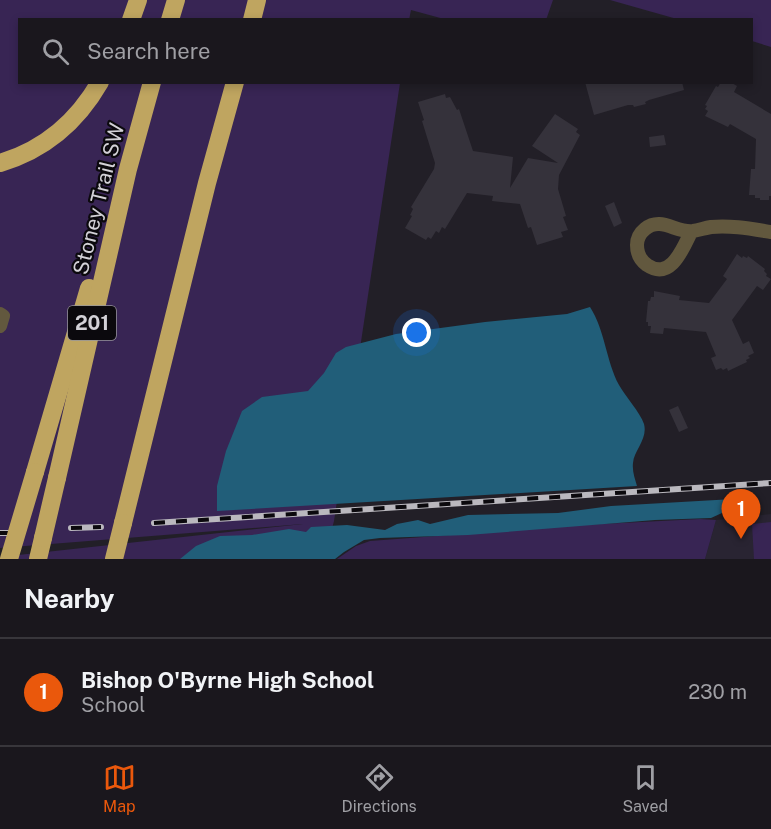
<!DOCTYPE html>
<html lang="en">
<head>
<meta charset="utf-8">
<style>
  :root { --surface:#1a171d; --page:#232026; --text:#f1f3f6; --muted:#9f9fa4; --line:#38363b; --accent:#ea580c }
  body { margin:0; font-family:"Public Sans",sans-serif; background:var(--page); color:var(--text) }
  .you { position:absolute; left:417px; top:333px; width:21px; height:21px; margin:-15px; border:4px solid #fff; border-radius:50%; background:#1a73e8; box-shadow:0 0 0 9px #1a73e833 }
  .badge { display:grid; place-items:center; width:39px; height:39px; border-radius:50%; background:var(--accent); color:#fff; font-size:20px; font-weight:700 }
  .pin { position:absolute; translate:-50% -50px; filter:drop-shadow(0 2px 3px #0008) }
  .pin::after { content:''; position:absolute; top:32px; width:21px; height:18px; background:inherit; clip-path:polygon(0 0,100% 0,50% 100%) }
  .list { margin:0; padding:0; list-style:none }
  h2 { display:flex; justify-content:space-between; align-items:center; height:78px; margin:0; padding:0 24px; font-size:26px }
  h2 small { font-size:20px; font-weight:400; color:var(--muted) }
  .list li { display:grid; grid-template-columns:39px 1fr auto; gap:18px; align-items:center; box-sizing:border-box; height:108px; padding:0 24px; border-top:2px solid var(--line) }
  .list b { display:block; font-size:22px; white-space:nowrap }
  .list p { margin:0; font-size:20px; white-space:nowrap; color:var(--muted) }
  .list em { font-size:20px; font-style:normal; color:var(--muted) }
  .icon { flex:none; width:33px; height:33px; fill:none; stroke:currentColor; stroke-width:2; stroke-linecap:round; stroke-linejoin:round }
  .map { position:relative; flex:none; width:771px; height:559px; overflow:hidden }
  .search { position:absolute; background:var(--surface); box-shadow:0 3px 9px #0003; left:18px; right:18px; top:18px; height:66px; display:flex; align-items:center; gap:15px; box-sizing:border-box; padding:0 21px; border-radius:0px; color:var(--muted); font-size:22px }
  .sheet { height:186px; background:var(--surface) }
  nav { display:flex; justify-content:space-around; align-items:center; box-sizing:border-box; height:84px; border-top:2px solid var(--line); background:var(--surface); font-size:16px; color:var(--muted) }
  nav a { display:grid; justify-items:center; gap:3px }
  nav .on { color:var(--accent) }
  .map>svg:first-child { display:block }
  .built { fill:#292432 }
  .green { fill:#382554 }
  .water { fill:#215e79 }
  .building { fill:#35323b }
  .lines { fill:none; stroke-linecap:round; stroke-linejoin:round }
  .minor { stroke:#62583e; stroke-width:14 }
  .highway { stroke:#bfa560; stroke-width:18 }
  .rail-casing { stroke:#bab8be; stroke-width:6 }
  .rail { stroke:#0b090d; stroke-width:4; stroke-dasharray:11; stroke-linecap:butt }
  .highway-bridge { stroke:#bfa560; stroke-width:18 }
  .labels { text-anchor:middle; stroke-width:4.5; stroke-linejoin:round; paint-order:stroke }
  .shield { fill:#0b090d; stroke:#97959a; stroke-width:1.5 }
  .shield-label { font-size:20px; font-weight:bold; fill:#d3d1d7 }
  .street-label { font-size:21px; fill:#d3d1d7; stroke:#0b090d }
</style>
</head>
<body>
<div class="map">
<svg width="771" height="559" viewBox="0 0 771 559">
  <rect width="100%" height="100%" fill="#221f27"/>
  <!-- built -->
  <polygon class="built" points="771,514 771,559 705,559 716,520"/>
  <!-- green -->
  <g class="green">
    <polygon points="0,0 553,0 546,20 444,19 411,10 409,20 20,20 20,82 400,83 334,521 324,559 0,559 0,557 303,524 0,548"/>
    <polygon points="610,0 771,0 771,47 752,41 752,20 677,19"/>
    <polygon points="700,519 716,520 705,559 337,559 356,546 370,541 582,525"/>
    <polygon points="771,522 771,559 754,559 752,524"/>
  </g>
  <!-- water -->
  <g class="water">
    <path d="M 590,307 C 605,330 606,361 619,385 C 625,396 640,412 644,424 C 648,439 634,450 633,463 C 632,471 635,479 637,486 L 217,511 L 217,486 L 226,451 L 242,411 L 262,397 L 308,391 L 324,373 L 336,353 L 346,347 L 396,334 L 485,322 L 567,314 Z"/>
    <polygon points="751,498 753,508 722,513 711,518 655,520 468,535 380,538 364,540 344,552 335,559 180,559 196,546 220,536 252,535 289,529 306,532 311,527 347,525 385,530 397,524 418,520 430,524 468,515 558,513 611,506"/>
  </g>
  <!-- building -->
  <g class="building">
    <polygon points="585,82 682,82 684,90 649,100 645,102 646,104 634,107 633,105 628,105 594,115"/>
    <polygon points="721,82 730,82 737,86 734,92 771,114 771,196 769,196 769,200 760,200 760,198 755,198 755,195 749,195 751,169 755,169 756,139 730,124 728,127 705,116 708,111 705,109 707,106 705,105 716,86 718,87"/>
    <polygon points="445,94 446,98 450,97 457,110 459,109 473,151 513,157 510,188 528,158 558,163 532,146 555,114 578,129 576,132 580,135 559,175 558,189 566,216 563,217 568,230 561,232 563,237 537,245 531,227 528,228 520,204 492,201 493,196 467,193 445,229 442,227 439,233 436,231 431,239 428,237 426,240 405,228 412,216 410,215 413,209 411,207 434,169 435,163 422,121 424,120 418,102"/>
    <polygon points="664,135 666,145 650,147 649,137"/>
    <polygon points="614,202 622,223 614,227 605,206"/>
    <polygon points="737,254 742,258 743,256 747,258 748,256 765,269 764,271 767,274 766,276 771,279 763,290 757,286 732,320 743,344 749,341 754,353 748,356 750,358 746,360 747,362 728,371 727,368 723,370 721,368 716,370 711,358 716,356 706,332 664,328 663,334 650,333 651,326 648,326 648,322 646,322 648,301 650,301 651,297 654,297 654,291 680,296 679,300 709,303 727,279 723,276"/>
    <polygon points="678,406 688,428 679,432 669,410"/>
  </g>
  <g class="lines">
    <!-- minor -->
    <g class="minor">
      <path d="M 691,232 C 683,248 671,281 647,265 C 640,260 637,253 637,245 C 637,239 640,233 645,229 C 661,216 676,233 693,231 C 699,230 705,228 711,227 C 731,225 752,229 771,232"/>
      <polyline points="0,314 3,316 0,326"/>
    </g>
    <!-- highway -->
    <g class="highway">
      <polyline points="131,20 138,0"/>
      <polyline points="170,20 176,0"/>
      <polyline points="252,20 257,0"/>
      <path d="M 0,163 C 44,150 77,122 100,82"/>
      <polyline points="35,472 89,288"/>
      <polyline points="57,478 128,169 152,82"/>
      <polyline points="123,523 207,183 235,82"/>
      <polyline points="38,559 43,538"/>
    </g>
    <!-- rail casing -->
    <g class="rail-casing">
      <g id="rail">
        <polyline points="154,523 771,483"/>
        <polyline points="71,528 101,527"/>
        <polyline points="0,533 9,533"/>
      </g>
    </g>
    <!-- rail -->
    <use href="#rail" class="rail"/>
    <!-- highway-bridge -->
    <g class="highway-bridge">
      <polyline points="43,538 57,478"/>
      <polyline points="9,559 35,472"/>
      <polyline points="114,559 123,523"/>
    </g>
  </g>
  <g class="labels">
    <!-- shield labels -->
    <rect class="shield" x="68" y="306" width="48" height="34" rx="4.5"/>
    <g class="shield-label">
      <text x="92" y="330">201</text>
    </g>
    <!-- street labels -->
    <g class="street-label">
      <text transform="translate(99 199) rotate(-76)" y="7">Stoney Trail SW</text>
    </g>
  </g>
</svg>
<div class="you"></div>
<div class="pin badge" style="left:741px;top:539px">1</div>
<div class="search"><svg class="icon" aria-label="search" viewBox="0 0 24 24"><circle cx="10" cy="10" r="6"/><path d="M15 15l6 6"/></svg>Search here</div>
</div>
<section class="sheet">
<h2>Nearby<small></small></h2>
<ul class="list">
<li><span class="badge">1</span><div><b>Bishop O'Byrne High School</b><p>School</p></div><em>230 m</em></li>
</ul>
</section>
<nav>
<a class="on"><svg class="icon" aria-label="map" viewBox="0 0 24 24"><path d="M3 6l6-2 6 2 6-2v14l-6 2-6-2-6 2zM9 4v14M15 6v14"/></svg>Map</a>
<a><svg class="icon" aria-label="directions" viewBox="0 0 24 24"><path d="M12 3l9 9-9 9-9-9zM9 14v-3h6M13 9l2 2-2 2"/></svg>Directions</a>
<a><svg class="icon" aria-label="saved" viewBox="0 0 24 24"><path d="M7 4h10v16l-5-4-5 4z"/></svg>Saved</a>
</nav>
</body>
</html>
